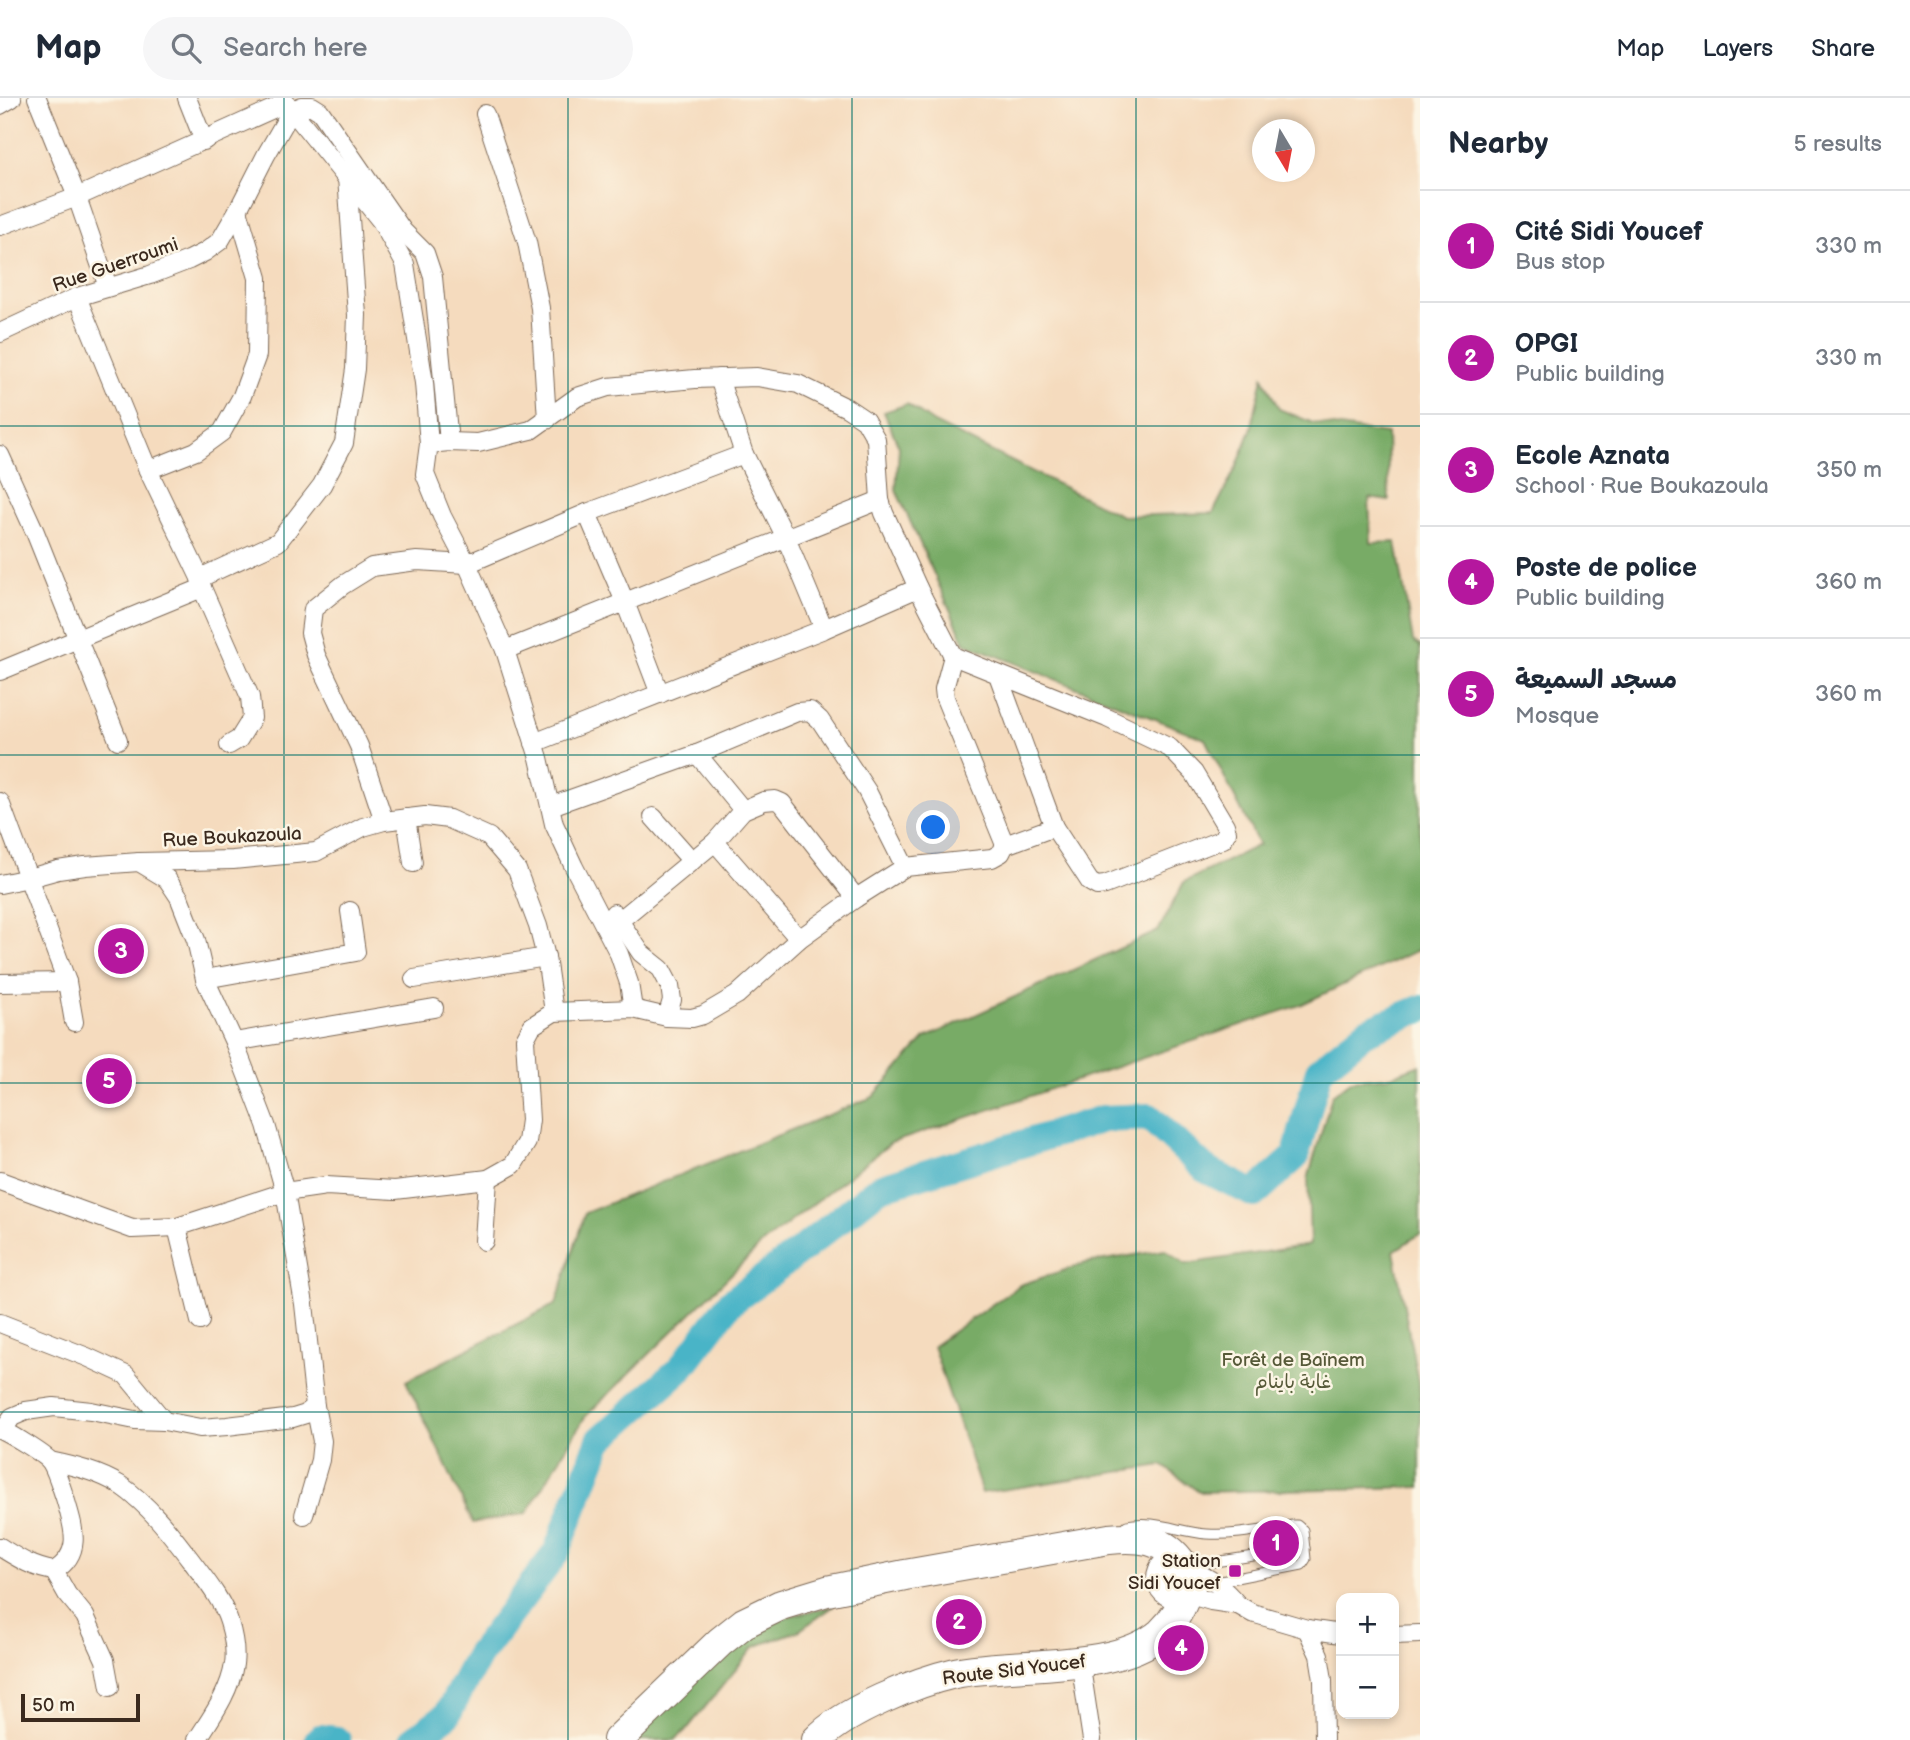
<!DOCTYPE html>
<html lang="en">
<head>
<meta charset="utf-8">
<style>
  :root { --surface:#fff; --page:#f6f6f7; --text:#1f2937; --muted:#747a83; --line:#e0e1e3; --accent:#b5179e }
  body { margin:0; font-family:"Balsamiq Sans","Playpen Sans Arabic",sans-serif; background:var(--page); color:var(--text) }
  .controls { position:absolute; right:21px; bottom:21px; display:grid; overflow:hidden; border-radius:14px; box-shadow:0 4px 10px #0003 }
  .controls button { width:63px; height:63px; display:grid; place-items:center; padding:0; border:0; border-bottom:2px solid var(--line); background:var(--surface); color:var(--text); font:35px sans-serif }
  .compass { position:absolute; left:1252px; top:21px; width:63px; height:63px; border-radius:50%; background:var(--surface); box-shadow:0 4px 10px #0003; rotate:170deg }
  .scale { position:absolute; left:21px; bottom:18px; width:119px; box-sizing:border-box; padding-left:7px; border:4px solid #3b2a1e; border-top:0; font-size:19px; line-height:24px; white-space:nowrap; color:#3b2a1e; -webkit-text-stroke:5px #fcf5e5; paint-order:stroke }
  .you { position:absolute; left:934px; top:730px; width:24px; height:24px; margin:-18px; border:5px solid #fff; border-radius:50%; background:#1a73e8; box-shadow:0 0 0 10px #1a73e833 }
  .badge { display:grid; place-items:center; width:46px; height:46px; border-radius:50%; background:var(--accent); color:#fff; font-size:23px; font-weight:700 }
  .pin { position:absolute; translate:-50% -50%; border:4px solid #fff; box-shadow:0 2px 7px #0006 }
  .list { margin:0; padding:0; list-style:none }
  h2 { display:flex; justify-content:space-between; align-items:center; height:91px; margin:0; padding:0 28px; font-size:30px }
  h2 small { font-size:23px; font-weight:400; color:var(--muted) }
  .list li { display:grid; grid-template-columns:46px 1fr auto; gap:21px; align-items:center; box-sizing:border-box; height:112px; padding:0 28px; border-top:2px solid var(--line) }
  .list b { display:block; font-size:26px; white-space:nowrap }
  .list p { margin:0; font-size:23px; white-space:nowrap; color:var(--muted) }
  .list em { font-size:23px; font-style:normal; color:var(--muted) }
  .icon { flex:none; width:38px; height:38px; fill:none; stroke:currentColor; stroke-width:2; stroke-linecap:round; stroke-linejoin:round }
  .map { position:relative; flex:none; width:1420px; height:1642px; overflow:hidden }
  header { display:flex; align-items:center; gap:42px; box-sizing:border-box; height:98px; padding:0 35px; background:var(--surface); border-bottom:2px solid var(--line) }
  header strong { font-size:33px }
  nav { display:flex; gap:38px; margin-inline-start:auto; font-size:24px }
  .search { width:490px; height:63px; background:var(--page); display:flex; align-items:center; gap:18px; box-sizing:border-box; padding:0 24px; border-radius:38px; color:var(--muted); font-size:26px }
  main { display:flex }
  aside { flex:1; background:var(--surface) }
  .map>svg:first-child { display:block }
  .forest { fill:#78ab66; stroke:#5a6a42; stroke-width:2 }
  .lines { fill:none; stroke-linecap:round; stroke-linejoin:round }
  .river { stroke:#49b4c7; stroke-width:28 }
  .service-casing { stroke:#7c6856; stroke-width:11 }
  .minor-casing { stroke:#7c6856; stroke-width:20 }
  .primary-casing { stroke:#7c6856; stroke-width:32 }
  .service { stroke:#fff; stroke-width:9 }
  .minor { stroke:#fff; stroke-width:18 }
  .primary { stroke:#fff; stroke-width:30 }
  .grid { fill:none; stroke:#0f766e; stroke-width:2; stroke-opacity:0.55 }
  .poi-dot { fill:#b5179e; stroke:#fcf5e5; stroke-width:2.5 }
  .labels { text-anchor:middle; stroke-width:5; stroke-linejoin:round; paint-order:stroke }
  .street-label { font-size:19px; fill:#3b2a1e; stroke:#fcf5e5 }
  .park-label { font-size:19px; fill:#565938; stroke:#fcf5e5 }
  .poi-label { font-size:19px; fill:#3b2a1e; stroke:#fcf5e5; text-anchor:end }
</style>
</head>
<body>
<header>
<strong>Map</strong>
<div class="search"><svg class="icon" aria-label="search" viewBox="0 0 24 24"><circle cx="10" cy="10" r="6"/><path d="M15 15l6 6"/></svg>Search here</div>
<nav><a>Map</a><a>Layers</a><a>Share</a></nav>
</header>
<main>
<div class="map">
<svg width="1420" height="1642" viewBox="0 0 1420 1642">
  <rect width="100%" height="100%" fill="#fcf5e5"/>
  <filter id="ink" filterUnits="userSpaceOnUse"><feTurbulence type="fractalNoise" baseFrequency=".0143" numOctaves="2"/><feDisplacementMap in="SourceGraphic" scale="14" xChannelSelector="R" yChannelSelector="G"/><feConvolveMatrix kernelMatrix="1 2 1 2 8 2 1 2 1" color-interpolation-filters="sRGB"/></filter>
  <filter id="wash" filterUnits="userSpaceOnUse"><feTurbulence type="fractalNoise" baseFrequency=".00686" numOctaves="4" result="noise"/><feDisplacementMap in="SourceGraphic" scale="28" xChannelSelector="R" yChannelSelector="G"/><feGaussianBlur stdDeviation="1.57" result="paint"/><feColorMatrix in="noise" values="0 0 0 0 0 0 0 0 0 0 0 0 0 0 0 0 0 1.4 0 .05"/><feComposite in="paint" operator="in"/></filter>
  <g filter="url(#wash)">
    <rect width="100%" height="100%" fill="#f5dbbe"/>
    <!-- forest -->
    <g class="forest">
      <polygon points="1263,279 1279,311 1313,325 1387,336 1389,403 1369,400 1371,445 1396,444 1413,543 1420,548 1420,851 1300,907 891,1045 762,1146 585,1319 527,1415 473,1425 406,1283 556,1206 585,1115 873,999 925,940 1158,833 1184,784 1259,747 1205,641 965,545 896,392 899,349 884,314 907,306 934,325 1122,418 1213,415 1237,368 1251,332"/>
      <polygon points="1420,967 1420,1136 1394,1153 1420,1295 1420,1389 1199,1394 1162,1367 982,1395 933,1248 1020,1187 1086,1165 1165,1152 1186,1166 1310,1147 1308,1081 1332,997 1352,982 1388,979"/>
      <polygon points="834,1508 800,1532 754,1549 688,1630 675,1642 634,1642 729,1547 780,1520"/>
    </g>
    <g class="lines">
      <!-- river -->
      <g class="river">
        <polyline points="318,1642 320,1640 337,1642"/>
        <polyline points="413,1642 447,1617 478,1558 556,1455 600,1342 680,1271 730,1205 805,1149 879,1090 1103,1021 1149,1019 1205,1071 1254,1096 1295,1059 1319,972 1367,933 1420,911"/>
      </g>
    </g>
  </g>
  <g filter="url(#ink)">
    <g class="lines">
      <!-- service casing -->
      <g class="service-casing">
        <g id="service">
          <path d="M 1127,1427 C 1153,1421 1180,1434 1207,1436 C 1235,1438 1265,1431 1293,1427 L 1297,1427 L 1303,1432 L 1306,1461 L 1302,1467 L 1216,1484"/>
          <polyline points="1189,1468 1305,1450"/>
        </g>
      </g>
      <!-- minor casing -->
      <g class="minor-casing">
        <g id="minor">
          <polyline points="37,0 77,99 108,189"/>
          <polyline points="187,0 204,43"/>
          <polyline points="282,0 381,123 405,166 424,285 429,346"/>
          <polyline points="0,7 12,0"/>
          <polyline points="485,16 527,144 540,210 547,322"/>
          <polyline points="0,128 77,99 286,5"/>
          <polyline points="77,199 148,372 200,480 202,490 250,599 252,620 239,641 229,647"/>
          <polyline points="0,235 77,199 150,177 189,162 205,154 220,143 238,112 266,57 292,12 302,8 312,8 320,13 403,133 425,155 433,179 449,344"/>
          <polyline points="719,280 744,356 786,440 824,531"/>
          <polyline points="0,357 35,434 118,642"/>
          <polyline points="148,372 196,353 222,334 242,298 257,257 258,180 238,112"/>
          <polyline points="587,415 625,504 660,596"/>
          <polyline points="200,480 278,444 322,387 344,345 355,271 357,217 347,79"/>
          <polyline points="505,552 880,402"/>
          <polyline points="953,558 944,591 945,600 1005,747"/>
          <polyline points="0,573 202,490"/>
          <polyline points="534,645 824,531 918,490"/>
          <polyline points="697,656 743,712"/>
          <polyline points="0,704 67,884 74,924"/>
          <polyline points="551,708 697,656 797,614 810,613 820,622 867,693 905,769"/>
          <polyline points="653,719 692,763"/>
          <polyline points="406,720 413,765"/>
          <polyline points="384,723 359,648 316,557 310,535 313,511 343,487 372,469 417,463 467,466 587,415 744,356"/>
          <polyline points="715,744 799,841"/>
          <polyline points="0,786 29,780 58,772 85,768 139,764 233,762 316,754 363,729 384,723 425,718 449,721 489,739 517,772 538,828 546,859 554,914 633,911 667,919 692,920 703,917 737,897 799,841 856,800 905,769 992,760 1001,755 1005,747 1054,729"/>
          <polyline points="614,815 641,855 661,871 670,888 672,902 667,919"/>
          <polyline points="619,823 715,744 743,712 764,703 775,702 782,705 856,800"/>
          <polyline points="205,881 356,854 350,813"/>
          <polyline points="414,881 546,859"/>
          <polyline points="0,885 67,884"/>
          <polyline points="633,911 629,885 619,856 574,769 554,726 539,660 505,552 467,466 442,418 425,376 429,346 449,344 478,345 531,332 577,299 608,289 695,281 757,279 798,286 847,310 865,322 876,341 880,402 884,415 918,490 953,558 1107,620 1170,650 1194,675 1225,727 1227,734 1223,741 1105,787 1097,788 1090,784 1054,729 998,577"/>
          <polyline points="234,944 434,910"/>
          <polyline points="0,1083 132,1131 177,1129 285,1094 326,1088 395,1092 488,1081 513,1067 527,1044 530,1022 525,941 532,928 554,914"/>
          <polyline points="177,1129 200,1223"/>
          <polyline points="484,1143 488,1081"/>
          <polyline points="0,1225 87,1259 126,1277 164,1323"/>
          <path d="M 0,1331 C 9,1335 46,1357 51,1364 C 57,1374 61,1389 65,1400 C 73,1428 84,1455 54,1473 C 33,1470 18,1460 0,1449"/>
          <polyline points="3,1332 12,1319 26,1313 54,1309 91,1313 135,1322 164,1323 200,1330 227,1328 293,1320 306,1316 315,1308 304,1206 285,1094 266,1027 234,944 205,881 196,842 179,799 167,781 139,764"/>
          <path d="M 50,1363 C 74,1368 99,1374 120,1387 C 151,1408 174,1440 196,1469 C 208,1485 223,1504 229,1524 C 233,1537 236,1552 234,1566 C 230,1594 212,1618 197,1642"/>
          <polyline points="304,1417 320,1362 322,1343 315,1308"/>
          <path d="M 1189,1472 C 1210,1479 1224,1490 1238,1507"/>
          <polyline points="54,1473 67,1496 85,1518 105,1562 110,1589"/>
          <polyline points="1180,1494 1211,1503 1238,1507 1252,1515 1307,1531 1341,1536"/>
          <polyline points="1307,1531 1319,1557 1323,1582 1324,1642"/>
          <polyline points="1394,1537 1420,1536"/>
          <polyline points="1080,1563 1092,1642"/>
        </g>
      </g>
      <!-- primary casing -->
      <g class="primary-casing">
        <g id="primary">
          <circle cx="1177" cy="1480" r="15"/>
          <path d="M 618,1642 L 720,1544 L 744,1525 L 781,1507 L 827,1493 L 905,1477 L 1109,1441 C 1138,1438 1165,1440 1182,1466"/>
          <path d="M 817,1642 C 844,1613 916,1584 955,1575 C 1014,1563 1115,1575 1161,1535 C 1175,1522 1183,1507 1188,1489"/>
        </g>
      </g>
      <!-- service -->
      <use href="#service" class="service"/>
      <!-- minor -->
      <use href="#minor" class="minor"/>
      <!-- primary -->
      <use href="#primary" class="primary"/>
    </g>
  </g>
  <!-- grid -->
  <path class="grid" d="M 284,0 L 284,1642M 568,0 L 568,1642M 852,0 L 852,1642M 1136,0 L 1136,1642M 0,328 L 1420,328M 0,657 L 1420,657M 0,985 L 1420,985M 0,1314 L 1420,1314"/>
  <!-- markers -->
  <rect class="poi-dot" x="1228" y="1466" width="14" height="14" rx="3.5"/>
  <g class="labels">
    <!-- street labels -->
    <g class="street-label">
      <text transform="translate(115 166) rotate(-19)" y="7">Rue Guerroumi</text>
      <text transform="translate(232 738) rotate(-3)" y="7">Rue Boukazoula</text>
      <text transform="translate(1014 1571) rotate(-7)" y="7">Route Sid Youcef</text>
    </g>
    <!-- park labels -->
    <g class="park-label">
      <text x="1293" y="1268">Forêt de Baïnem<tspan x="1293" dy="22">غابة باينام</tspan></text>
    </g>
    <!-- poi labels -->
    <g class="poi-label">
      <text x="1221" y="1469">Station<tspan x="1221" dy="22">Sidi Youcef</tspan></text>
    </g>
  </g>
</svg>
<div class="controls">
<button>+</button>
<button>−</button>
</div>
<svg class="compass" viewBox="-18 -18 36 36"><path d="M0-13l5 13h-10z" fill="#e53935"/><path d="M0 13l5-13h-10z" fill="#747a83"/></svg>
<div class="scale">50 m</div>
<div class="you"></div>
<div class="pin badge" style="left:1276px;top:1445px">1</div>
<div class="pin badge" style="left:959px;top:1524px">2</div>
<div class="pin badge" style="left:121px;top:853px">3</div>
<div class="pin badge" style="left:1181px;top:1550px">4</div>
<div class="pin badge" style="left:109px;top:983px">5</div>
</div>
<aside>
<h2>Nearby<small>5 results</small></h2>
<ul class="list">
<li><span class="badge">1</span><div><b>Cité Sidi Youcef</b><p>Bus stop</p></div><em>330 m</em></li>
<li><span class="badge">2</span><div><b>OPGI</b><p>Public building</p></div><em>330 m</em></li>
<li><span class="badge">3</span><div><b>Ecole Aznata</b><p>School · Rue Boukazoula</p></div><em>350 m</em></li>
<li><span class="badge">4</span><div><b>Poste de police</b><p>Public building</p></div><em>360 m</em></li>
<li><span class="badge">5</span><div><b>مسجد السميعة</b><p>Mosque</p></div><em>360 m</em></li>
</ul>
</aside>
</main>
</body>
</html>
